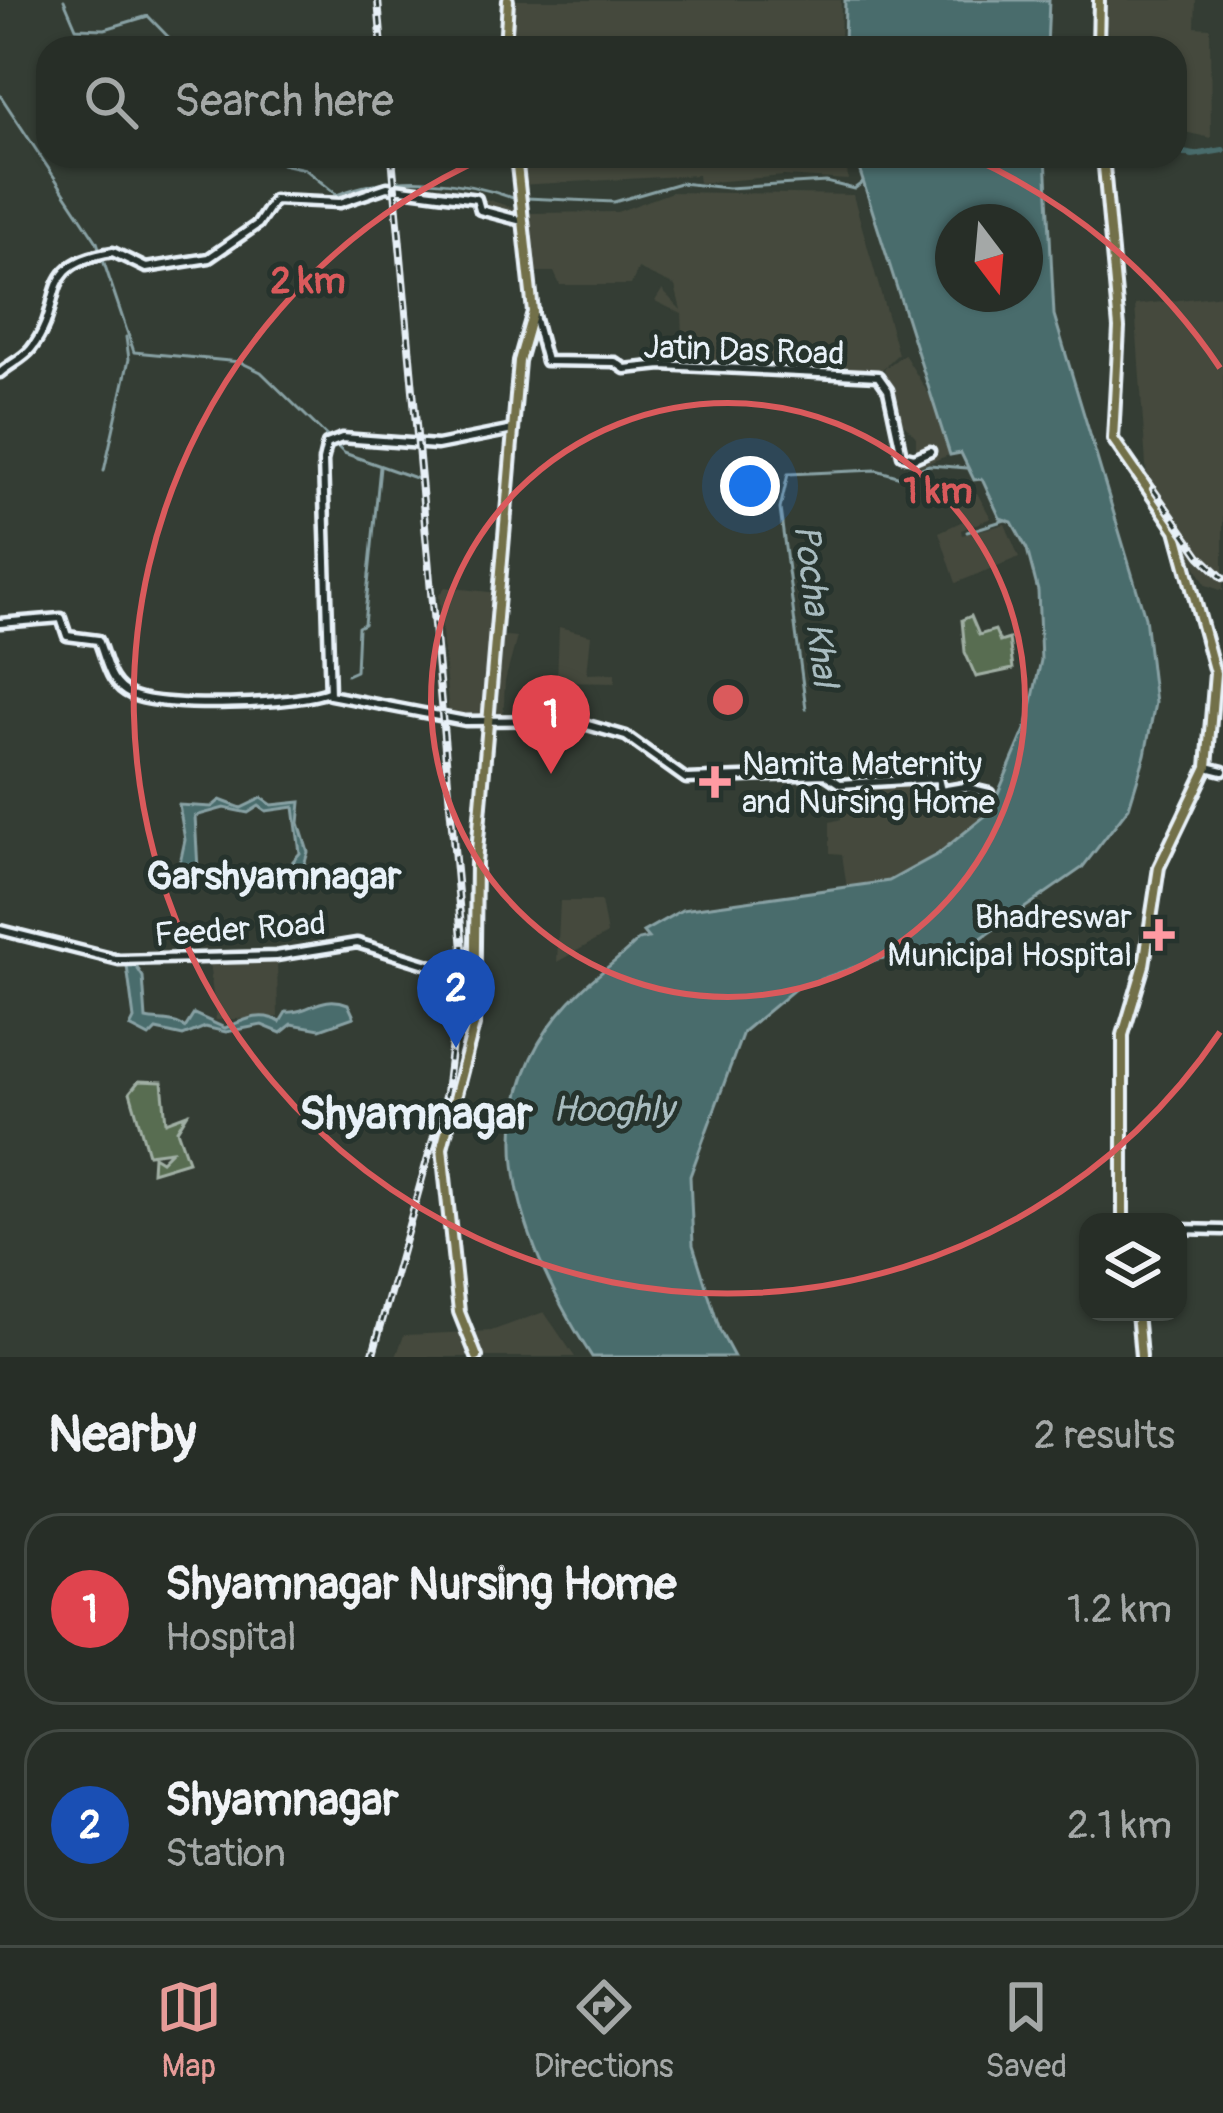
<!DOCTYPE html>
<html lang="en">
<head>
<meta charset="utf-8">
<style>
  :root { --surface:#272e27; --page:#2f362f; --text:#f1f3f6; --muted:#a4a8a7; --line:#434a44; --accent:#e69b98 }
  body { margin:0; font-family:Pangolin,sans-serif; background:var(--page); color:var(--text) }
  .controls { position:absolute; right:36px; bottom:36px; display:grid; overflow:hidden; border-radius:24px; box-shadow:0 3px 9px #0004 }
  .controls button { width:108px; height:108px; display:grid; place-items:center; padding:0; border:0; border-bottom:3px solid var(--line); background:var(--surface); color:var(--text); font:60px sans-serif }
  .compass { position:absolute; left:935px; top:204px; width:108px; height:108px; border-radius:50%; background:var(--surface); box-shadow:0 3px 9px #0004; rotate:164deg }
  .you { position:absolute; left:750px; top:486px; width:42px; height:42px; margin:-30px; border:9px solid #fff; border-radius:50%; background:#1a73e8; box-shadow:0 0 0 18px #1a73e833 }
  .badge { display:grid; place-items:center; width:78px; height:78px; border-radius:50%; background:var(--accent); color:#fff; font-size:39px; font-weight:700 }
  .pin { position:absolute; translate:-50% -99px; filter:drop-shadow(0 3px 6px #0008) }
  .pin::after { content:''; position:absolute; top:63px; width:42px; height:36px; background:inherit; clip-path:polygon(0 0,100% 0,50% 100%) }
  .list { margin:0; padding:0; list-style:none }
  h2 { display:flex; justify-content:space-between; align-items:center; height:156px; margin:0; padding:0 48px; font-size:51px }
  h2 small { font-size:39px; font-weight:400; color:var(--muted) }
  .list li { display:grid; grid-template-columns:78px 1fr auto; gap:36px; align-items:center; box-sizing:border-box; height:192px; margin:0 24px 24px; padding:0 24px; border:3px solid var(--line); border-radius:36px }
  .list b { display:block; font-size:45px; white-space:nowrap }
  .list p { margin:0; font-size:39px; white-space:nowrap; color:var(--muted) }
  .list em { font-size:39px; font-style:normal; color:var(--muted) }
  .icon { flex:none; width:66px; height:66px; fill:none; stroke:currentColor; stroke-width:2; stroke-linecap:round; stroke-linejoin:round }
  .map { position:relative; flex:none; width:1223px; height:1357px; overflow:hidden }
  .search { position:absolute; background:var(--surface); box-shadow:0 3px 9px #0004; left:36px; right:36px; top:36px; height:132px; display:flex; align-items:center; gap:30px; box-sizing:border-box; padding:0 42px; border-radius:36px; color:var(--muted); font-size:45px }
  .sheet { height:588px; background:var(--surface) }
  nav { display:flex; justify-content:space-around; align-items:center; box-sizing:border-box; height:168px; border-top:3px solid var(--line); background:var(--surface); font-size:33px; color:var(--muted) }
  nav a { display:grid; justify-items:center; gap:6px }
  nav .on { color:var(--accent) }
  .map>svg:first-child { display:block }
  .built { fill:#44493d }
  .green { fill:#586d51; stroke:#a0afa4; stroke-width:3 }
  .water { fill:#486c6c; stroke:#88a1a4; stroke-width:3; fill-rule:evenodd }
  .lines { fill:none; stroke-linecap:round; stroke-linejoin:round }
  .stream { stroke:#88a1a4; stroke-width:3 }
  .canal { stroke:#486c6c; stroke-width:6 }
  .minor-casing { stroke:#e8f1f8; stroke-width:15 }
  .major-casing { stroke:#e8f1f8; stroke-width:16 }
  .minor { stroke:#26332d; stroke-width:6 }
  .major { stroke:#726f4a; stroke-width:8 }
  .rail-casing { stroke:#e8f1f8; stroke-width:8 }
  .rail { stroke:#26332d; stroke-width:3; stroke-dasharray:9; stroke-linecap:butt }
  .ring { fill:none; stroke:#da5a5c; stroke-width:6 }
  .poi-dot { fill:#ff9aa2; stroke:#26332d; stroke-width:4.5 }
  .labels { text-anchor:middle; stroke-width:10; stroke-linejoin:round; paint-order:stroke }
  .street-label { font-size:33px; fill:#e8f1f8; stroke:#26332d }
  .poi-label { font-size:33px; fill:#e8f1f8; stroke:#26332d; text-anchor:start }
  .water-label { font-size:36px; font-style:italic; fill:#a8bcc0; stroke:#26332d }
  .quarter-label { font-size:39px; font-weight:bold; fill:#e8f1f8; stroke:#26332d }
  .district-label { font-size:45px; font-weight:bold; fill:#e8f1f8; stroke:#26332d }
  .centre { fill:#da5a5c; stroke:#26332d; stroke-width:6 }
  .ring-label { font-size:36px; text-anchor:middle; font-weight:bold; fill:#da5a5c; stroke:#26332d; stroke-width:10; stroke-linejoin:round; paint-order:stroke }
</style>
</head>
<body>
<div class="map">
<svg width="1223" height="1357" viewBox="0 0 1223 1357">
  <rect width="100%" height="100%" fill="#343d34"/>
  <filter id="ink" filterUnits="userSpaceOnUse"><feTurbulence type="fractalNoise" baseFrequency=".00833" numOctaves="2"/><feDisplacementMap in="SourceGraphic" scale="24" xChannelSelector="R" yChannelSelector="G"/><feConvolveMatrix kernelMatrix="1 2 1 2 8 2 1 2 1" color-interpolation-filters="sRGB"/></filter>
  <g filter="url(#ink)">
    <!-- built -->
    <g class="built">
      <polygon points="509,0 841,0 840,48 704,48 699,42 662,48 506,48"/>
      <polygon points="1102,0 1196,0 1195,27 1210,28 1211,138 1175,130 1175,48 1108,48 1107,26 1100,25"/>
      <polygon points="509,156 846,156 848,180 784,176 699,183 698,175 519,185 517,157"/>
      <polygon points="672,192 853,195 898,354 876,375 684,363 682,314 655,301 662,290 681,310 675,286 638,269 631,285 560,285 554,272 529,272 520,220 481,209 480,197 529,213 617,212"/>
      <polygon points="1223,295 1223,591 1206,585 1147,480 1135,305"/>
      <polygon points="904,354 933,401 949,455 916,468 916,437 903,423 884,369"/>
      <polygon points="977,493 991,518 961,530 962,535 1005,524 1019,557 956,583 939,532 963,521 952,499"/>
      <polygon points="445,587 498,593 494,635 517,637 505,681 503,722 449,717 439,595"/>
      <polygon points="559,627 591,635 587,674 615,673 615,683 557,682"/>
      <polygon points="915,782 922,792 964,788 996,801 965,833 915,867 889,880 847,889 842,854 830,853 830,822 841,819 838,786"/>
      <polygon points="560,901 601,901 607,934 557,962"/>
      <polygon points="277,958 278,1017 216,1020 209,961"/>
      <polygon points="544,1312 575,1357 396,1357 404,1335 491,1331"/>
    </g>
    <!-- green -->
    <g class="green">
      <polygon points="971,616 979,635 995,630 1000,642 1009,639 1013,669 976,677 965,652 962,620"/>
      <polygon points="139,1081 162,1082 166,1122 187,1114 177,1130 188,1161 152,1172 153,1156 161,1161 171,1151 148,1154 130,1092"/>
    </g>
    <!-- water -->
    <g class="water">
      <polygon points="845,0 1049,0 1047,48 844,48"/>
      <path d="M 855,156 L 1046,156 L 1054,315 L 1145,617 L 1155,703 L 1145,755 L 1129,807 L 1082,868 L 967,948 L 878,959 L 796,988 L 743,1032 L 690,1176 L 693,1245 L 720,1331 L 734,1357 L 592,1357 C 526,1255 470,1122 559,1014 C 586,980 617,963 638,940 L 648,938 L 643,932 L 682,910 L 889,881 L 938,854 L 990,812 L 1027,725 L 1041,660 L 1038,591 L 1027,549 L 1012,522 L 1000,518 L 982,479 L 974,480 L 961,453 L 950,455 ZM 953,222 L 1025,222 L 1025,294 L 953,294 Z"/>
      <polygon points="262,798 272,805 301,802 299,823 308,852 302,872 293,861 300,853 294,807 266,811 259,806 248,813 224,808 195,816 198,869 186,874 180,863 185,840 179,805 212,807 220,800 241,808"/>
      <path d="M 134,963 L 143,977 L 146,1019 C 158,1022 176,1019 185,1028 L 194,1014 L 225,1028 C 242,1021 261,1010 280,1022 L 286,1012 C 308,1014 321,993 348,1004 L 354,1017 L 320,1029 L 292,1024 L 281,1033 L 262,1025 L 226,1032 L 205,1027 L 183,1036 L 156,1030 L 149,1037 L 130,1027 L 134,1019 L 127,966 Z"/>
    </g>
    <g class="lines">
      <!-- stream -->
      <g class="stream">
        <polyline points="64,0 76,28 105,29 148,16 179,48"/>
        <polyline points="0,95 97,242 134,352 240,362 261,372 344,453 418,479"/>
        <path d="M 276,156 L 282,164 L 305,169 L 337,195 C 394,172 460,179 516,199"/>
        <polyline points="526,198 614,202 680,183 728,188 826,182 854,189 862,183"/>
        <polyline points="104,471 129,359 126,337"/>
        <polyline points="967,532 1005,520"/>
        <polyline points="347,675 356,671 358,627 364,624 380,467"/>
        <polyline points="806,709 780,509 788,474 876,470 901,477 929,465 967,468"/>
      </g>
      <!-- canal -->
      <polyline class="canal" points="1175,151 1193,155 1223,150"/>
      <!-- minor casing -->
      <g class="minor-casing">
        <g id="minor">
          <polyline points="533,312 546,361 615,362 625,369 662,365 878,376 888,390 902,455 914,458 930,451"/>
          <path d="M 0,373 C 9,365 24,358 31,349 C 68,302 34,264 113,252 L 146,268 L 209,258 L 258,224 L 274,200 L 340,203 L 387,187 L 477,199 L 480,210 L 522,221"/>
          <polyline points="513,430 437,445 342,438 327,444 323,461 330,695 465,721 570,720 626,736 686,779 825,774 840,784 938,778 941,791 964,787 989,793"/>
          <path d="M 0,623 L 61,618 L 67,636 L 98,640 C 107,661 108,684 132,695 C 164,709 294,705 328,692"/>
          <polyline points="1207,767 1223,771"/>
          <polyline points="0,930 119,960 276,956 357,943 432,966 475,987"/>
          <polyline points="1178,1229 1223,1230"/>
        </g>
      </g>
      <!-- major casing -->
      <g class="major-casing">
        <g id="major">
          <polyline points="505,48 508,0"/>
          <polyline points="1098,48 1099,0"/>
          <polyline points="1103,156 1119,328 1113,439 1176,530 1215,673 1207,767 1159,867 1144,965 1123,1035 1123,1222"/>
          <polyline points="1137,1312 1141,1357"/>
          <polyline points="477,1357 459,1312 442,1148 474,1025 476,863 519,361 533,312 516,156"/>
        </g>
      </g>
      <!-- minor -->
      <use href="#minor" class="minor"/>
      <!-- major -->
      <use href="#major" class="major"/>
      <!-- rail casing -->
      <g class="rail-casing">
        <g id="rail">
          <polyline points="378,0 382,48"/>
          <polyline points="1153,489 1200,556 1223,578"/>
          <polyline points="372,1357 446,1093 463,949 392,156"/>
        </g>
      </g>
      <!-- rail -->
      <use href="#rail" class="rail"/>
    </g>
  </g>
  <!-- distance rings -->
  <g class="ring">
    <circle cx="728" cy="700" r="297"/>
    <path d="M1220 1032A594 594 0 1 1 486 157M970 157A594 594 0 0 1 1220 368"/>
  </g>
  <!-- markers -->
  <g class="poi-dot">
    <path d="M709 764h12v12h12v12h-12v12h-12v-12h-12v-12h12z"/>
    <path d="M1153 917h12v12h12v12h-12v12h-12v-12h-12v-12h12z"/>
  </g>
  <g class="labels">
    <!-- street labels -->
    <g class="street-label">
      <text transform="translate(744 349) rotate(2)" y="12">Jatin Das Road</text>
      <text transform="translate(240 928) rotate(-4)" y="12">Feeder Road</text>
    </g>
    <!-- poi labels -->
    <g class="poi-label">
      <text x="742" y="775">Namita Maternity<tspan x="742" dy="38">and Nursing Home</tspan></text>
      <text x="1132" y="928" text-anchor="end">Bhadreswar<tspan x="1132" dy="38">Municipal Hospital</tspan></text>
    </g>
    <!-- water labels -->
    <g class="water-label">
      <text transform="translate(817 605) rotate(83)" y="13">Pocha Khal</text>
      <text x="613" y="1121">Hooghly</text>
    </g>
    <!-- quarter labels -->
    <g class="quarter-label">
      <text x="274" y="889">Garshyamnagar</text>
    </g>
    <!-- district labels -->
    <g class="district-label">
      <text x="416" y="1129">Shyamnagar</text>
    </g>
  </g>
  <circle cx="728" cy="700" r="18" class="centre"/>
  <g class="ring-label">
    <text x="308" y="293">2 km</text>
    <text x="938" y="503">1 km</text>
  </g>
</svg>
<div class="controls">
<button><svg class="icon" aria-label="layers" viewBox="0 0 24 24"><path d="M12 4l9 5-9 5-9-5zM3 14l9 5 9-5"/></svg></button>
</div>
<svg class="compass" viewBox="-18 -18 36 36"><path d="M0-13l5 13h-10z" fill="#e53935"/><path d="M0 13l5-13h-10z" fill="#a4a8a7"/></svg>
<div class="you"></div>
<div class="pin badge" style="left:551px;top:774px;background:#e0444e">1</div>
<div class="pin badge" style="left:456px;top:1048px;background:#1a4fb4">2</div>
<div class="search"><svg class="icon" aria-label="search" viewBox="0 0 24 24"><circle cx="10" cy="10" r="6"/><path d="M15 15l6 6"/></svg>Search here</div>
</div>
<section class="sheet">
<h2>Nearby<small>2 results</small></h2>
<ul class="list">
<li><span class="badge" style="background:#e0444e">1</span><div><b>Shyamnagar Nursing Home</b><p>Hospital</p></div><em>1.2 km</em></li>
<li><span class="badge" style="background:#1a4fb4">2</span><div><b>Shyamnagar</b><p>Station</p></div><em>2.1 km</em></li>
</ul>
</section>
<nav>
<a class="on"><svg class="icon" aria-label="map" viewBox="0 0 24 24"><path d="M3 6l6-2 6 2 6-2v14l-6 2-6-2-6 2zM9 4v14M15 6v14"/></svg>Map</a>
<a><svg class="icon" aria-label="directions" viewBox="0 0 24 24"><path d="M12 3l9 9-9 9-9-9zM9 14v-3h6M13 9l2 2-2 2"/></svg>Directions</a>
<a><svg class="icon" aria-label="saved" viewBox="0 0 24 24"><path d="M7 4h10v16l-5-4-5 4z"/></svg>Saved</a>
</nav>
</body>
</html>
